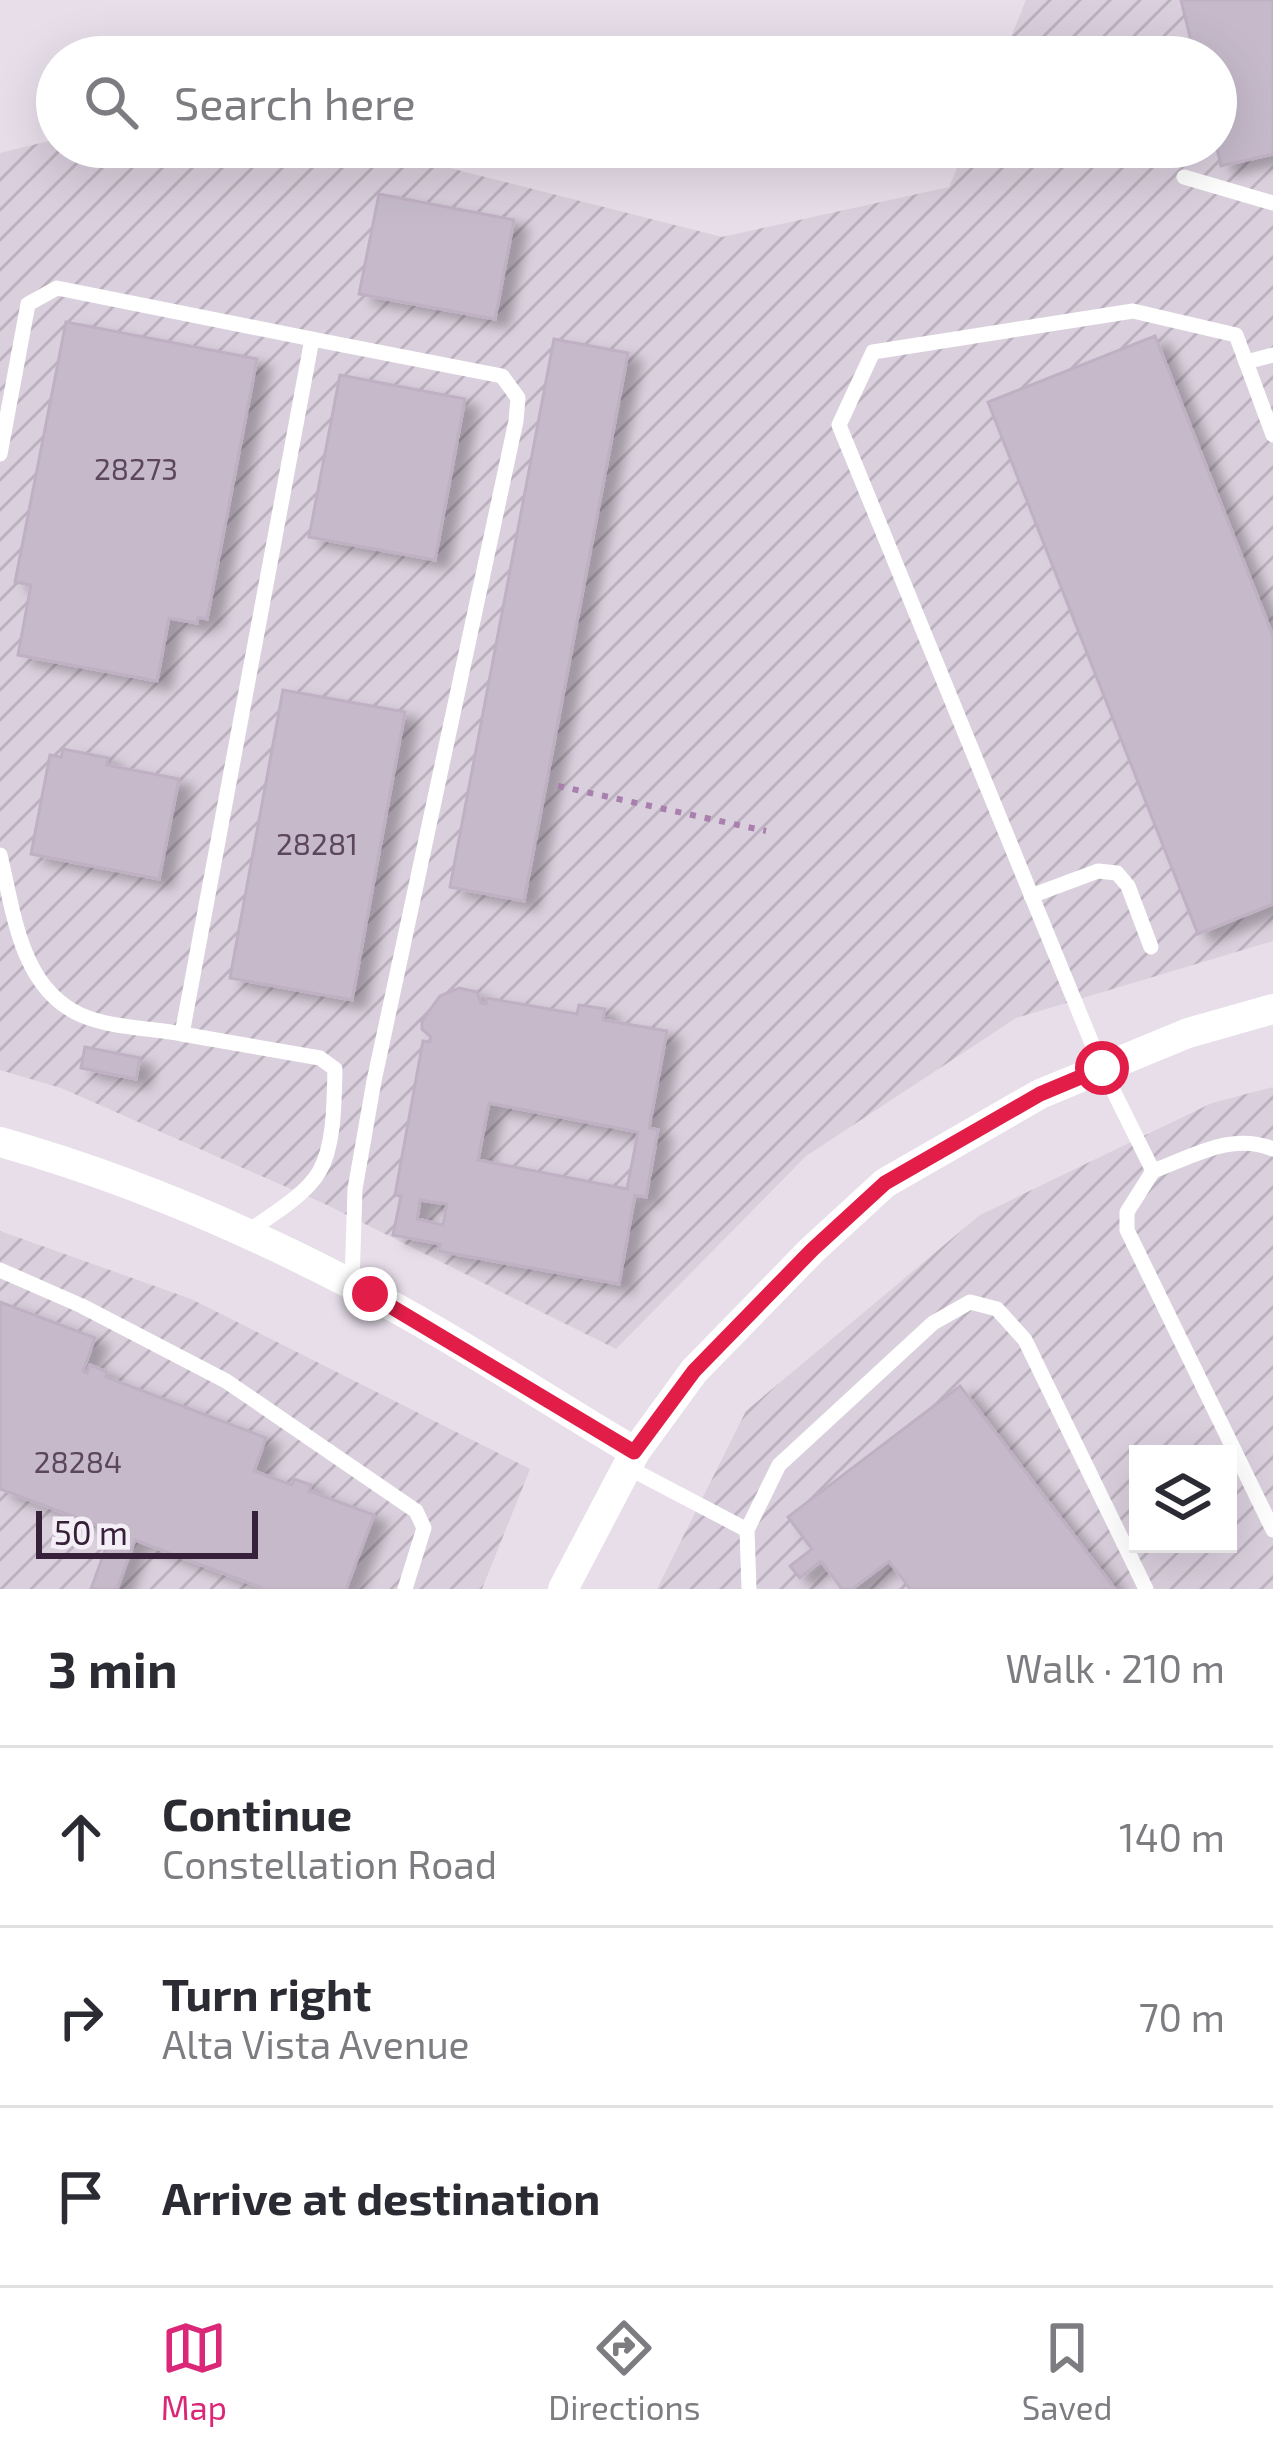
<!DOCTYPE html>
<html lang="en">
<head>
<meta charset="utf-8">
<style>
  :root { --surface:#fff; --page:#f7f7f7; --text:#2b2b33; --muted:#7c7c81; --line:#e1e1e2; --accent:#db2777 }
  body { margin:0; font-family:"Exo 2",sans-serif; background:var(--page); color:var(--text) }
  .controls { position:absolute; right:36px; bottom:36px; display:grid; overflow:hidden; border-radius:0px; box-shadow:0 12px 48px #0002 }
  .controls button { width:108px; height:108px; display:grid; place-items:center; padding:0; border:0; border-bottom:3px solid var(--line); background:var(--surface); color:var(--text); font:60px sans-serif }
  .scale { position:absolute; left:36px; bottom:30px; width:222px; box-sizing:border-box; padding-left:12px; border:6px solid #372039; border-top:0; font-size:33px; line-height:42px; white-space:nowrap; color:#372039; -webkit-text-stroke:9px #f4eef6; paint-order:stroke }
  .stop { position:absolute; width:36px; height:36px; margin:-27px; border:9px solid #e11d48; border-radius:50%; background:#fff }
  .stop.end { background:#e11d48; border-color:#fff; box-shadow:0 3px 12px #0008 }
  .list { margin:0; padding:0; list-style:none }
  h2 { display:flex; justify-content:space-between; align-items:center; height:156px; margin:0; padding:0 48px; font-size:51px }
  h2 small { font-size:39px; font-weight:400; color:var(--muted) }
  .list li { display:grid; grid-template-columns:78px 1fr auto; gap:36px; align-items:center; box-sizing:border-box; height:180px; padding:0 48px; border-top:3px solid var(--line) }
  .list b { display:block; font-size:45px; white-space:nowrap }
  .list p { margin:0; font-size:39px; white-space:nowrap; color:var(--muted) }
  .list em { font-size:39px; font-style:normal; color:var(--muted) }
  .icon { flex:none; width:66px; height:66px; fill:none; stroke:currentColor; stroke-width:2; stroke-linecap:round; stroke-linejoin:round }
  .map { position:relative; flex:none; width:1273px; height:1589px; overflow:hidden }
  .search { position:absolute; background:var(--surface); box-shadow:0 12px 48px #0002; left:36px; right:36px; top:36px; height:132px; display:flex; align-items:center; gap:30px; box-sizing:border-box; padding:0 42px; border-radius:66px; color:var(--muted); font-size:45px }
  .sheet { height:696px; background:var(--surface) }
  nav { display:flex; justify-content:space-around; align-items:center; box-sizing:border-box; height:168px; border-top:3px solid var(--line); background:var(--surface); font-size:33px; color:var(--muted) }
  nav a { display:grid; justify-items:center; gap:6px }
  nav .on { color:var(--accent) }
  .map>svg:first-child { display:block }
  .industrial { fill:url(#industrial-furrows); fill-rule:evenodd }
  .building { fill:#c6baca; stroke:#bfb1c3; stroke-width:3; fill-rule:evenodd; filter:url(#shadow) }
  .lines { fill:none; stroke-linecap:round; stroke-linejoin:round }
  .path { stroke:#a87fad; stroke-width:6; stroke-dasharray:6 9; stroke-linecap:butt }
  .service { stroke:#fff; stroke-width:15 }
  .minor { stroke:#fff; stroke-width:30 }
  .route { stroke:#e11d48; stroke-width:15 }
  .labels { text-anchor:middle; stroke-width:10; stroke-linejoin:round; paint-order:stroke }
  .number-label { font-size:30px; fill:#5b465d }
</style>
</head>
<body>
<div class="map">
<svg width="1273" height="1589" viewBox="0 0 1273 1589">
  <defs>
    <pattern id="industrial-furrows" width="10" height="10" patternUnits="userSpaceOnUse" patternTransform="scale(3)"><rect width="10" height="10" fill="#dacfdd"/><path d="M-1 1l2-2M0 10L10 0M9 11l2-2" fill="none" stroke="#bcb1be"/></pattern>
    <filter id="shadow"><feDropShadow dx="13" dy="8" stdDeviation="6" flood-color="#0004"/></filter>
  </defs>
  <rect width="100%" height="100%" fill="#e7deea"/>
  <!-- industrial -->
  <g class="industrial">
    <polygon points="1026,0 1273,0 1273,941 1016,1018 806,1156 616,1349 325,1204 61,1088 0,1070 0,153 57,139 57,147 367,147 722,237 949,187 966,147 1216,147 1216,57 1003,57"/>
    <path d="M 1273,1087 L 1273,1589 L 657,1589 L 746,1411 L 980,1215 L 1212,1103 ZM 1138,1454 L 1228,1454 L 1228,1544 L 1138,1544 Z"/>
    <polygon points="0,1231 191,1299 530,1469 482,1589 0,1589"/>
  </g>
  <!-- building -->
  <g class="building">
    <polygon points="1181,0 1273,0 1273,154 1221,166 1216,144 1216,57 1195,57"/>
    <polygon points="379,194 514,220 495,319 359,294"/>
    <polygon points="66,322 257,359 207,619 198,617 197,623 169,618 157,681 18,655 31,585 15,582"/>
    <polygon points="1155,336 1273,636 1273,904 1198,934 988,402"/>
    <polygon points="554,339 628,353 524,901 450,887"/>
    <polygon points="340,375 465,399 435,560 309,537"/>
    <polygon points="283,690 405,712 352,1000 230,978"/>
    <polygon points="63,749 108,758 107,765 179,779 159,879 31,854 50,755 61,757"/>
    <path d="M 459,988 L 477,992 L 481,1003 L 486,1004 L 487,998 L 577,1014 L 579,1005 L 605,1009 L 603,1020 L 667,1031 L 649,1128 L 658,1130 L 646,1197 L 635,1195 L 619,1284 L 439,1251 L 440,1244 L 393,1235 L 401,1196 L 395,1195 L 423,1041 L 430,1042 L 431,1037 L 422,1029 L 422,1021 L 440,996 ZM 489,1103 L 638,1132 L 627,1189 L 478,1160 ZM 420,1200 L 447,1204 L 443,1225 L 417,1219 Z"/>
    <polygon points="85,1047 140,1058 136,1079 81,1068"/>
    <polygon points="0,1302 95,1338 83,1371 87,1373 90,1365 107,1372 106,1377 266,1438 254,1471 292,1485 294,1479 311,1485 309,1491 374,1515 346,1589 265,1589 135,1540 117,1589 91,1589 112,1531 0,1489"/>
    <polygon points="960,1386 1115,1589 910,1589 889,1561 852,1589 842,1589 821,1561 800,1578 790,1566 812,1549 788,1517"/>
  </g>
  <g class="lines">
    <!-- path -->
    <polyline class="path" points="558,786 766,831"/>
    <!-- service -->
    <g class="service">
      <polyline points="1184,177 1273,203"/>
      <polyline points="1273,355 1246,362 1273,435"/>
      <polyline points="1246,362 1236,335 1133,311 873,352 839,425 1102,1068 1153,1171 1127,1212 1127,1230 1273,1530"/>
      <polyline points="0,454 28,304 57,288 312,339"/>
      <path d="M 0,855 C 14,912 20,988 81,1015 C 110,1028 151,1028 182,1034"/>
      <polyline points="1031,896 1098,871 1117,873 1128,886 1151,947"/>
      <path d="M 1153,1171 C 1194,1156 1231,1132 1273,1149"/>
      <path d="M 246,1233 C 269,1216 304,1197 319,1172 C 335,1145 334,1100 335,1069 L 320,1058 L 182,1034 L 312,339 L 502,376 L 518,398 L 516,421 L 374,1081 L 355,1189 L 352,1284"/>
      <polyline points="0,1270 82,1306 226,1381 416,1511 424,1528 405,1589"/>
      <polyline points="627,1467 747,1530"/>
      <polyline points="749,1589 747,1530 779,1465 933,1323 970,1302 997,1309 1025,1340 1146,1589"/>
    </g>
    <!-- minor -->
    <g class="minor">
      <path d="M 0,1142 C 121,1176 237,1225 349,1283 C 447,1333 540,1396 635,1452"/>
      <polyline points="563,1589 635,1452 694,1371 812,1250 885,1183 1040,1094 1188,1033 1273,1009"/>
    </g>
  </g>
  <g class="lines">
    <!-- route -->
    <polyline class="route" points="370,1294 634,1452 694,1371 812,1250 885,1183 1040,1094 1102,1068"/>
  </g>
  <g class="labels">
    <!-- number labels -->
    <g class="number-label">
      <text x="136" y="480">28273</text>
      <text x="317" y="855">28281</text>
      <text x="78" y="1473">28284</text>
    </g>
  </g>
</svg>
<div class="controls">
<button><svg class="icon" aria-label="layers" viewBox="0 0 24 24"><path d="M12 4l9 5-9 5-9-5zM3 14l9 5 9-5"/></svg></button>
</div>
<div class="scale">50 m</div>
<div class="stop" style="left:1102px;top:1068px"></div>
<div class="stop end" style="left:370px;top:1294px"></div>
<div class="search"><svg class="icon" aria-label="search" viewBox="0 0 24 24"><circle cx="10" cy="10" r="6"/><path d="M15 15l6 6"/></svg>Search here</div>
</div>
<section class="sheet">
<h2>3 min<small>Walk · 210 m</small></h2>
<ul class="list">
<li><svg class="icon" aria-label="ahead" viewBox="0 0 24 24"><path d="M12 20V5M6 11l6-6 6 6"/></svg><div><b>Continue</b><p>Constellation Road</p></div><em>140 m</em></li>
<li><svg class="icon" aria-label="right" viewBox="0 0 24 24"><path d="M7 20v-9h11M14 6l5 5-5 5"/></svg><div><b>Turn right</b><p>Alta Vista Avenue</p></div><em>70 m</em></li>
<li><svg class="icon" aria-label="arrive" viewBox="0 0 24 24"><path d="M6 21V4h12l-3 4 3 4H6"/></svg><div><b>Arrive at destination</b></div></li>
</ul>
</section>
<nav>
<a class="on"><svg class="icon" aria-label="map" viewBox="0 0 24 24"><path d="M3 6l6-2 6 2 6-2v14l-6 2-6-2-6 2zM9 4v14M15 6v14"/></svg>Map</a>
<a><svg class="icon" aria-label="directions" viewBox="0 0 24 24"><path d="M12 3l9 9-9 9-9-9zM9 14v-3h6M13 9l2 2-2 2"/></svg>Directions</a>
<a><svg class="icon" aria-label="saved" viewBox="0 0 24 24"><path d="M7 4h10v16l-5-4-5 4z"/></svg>Saved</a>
</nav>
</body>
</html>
